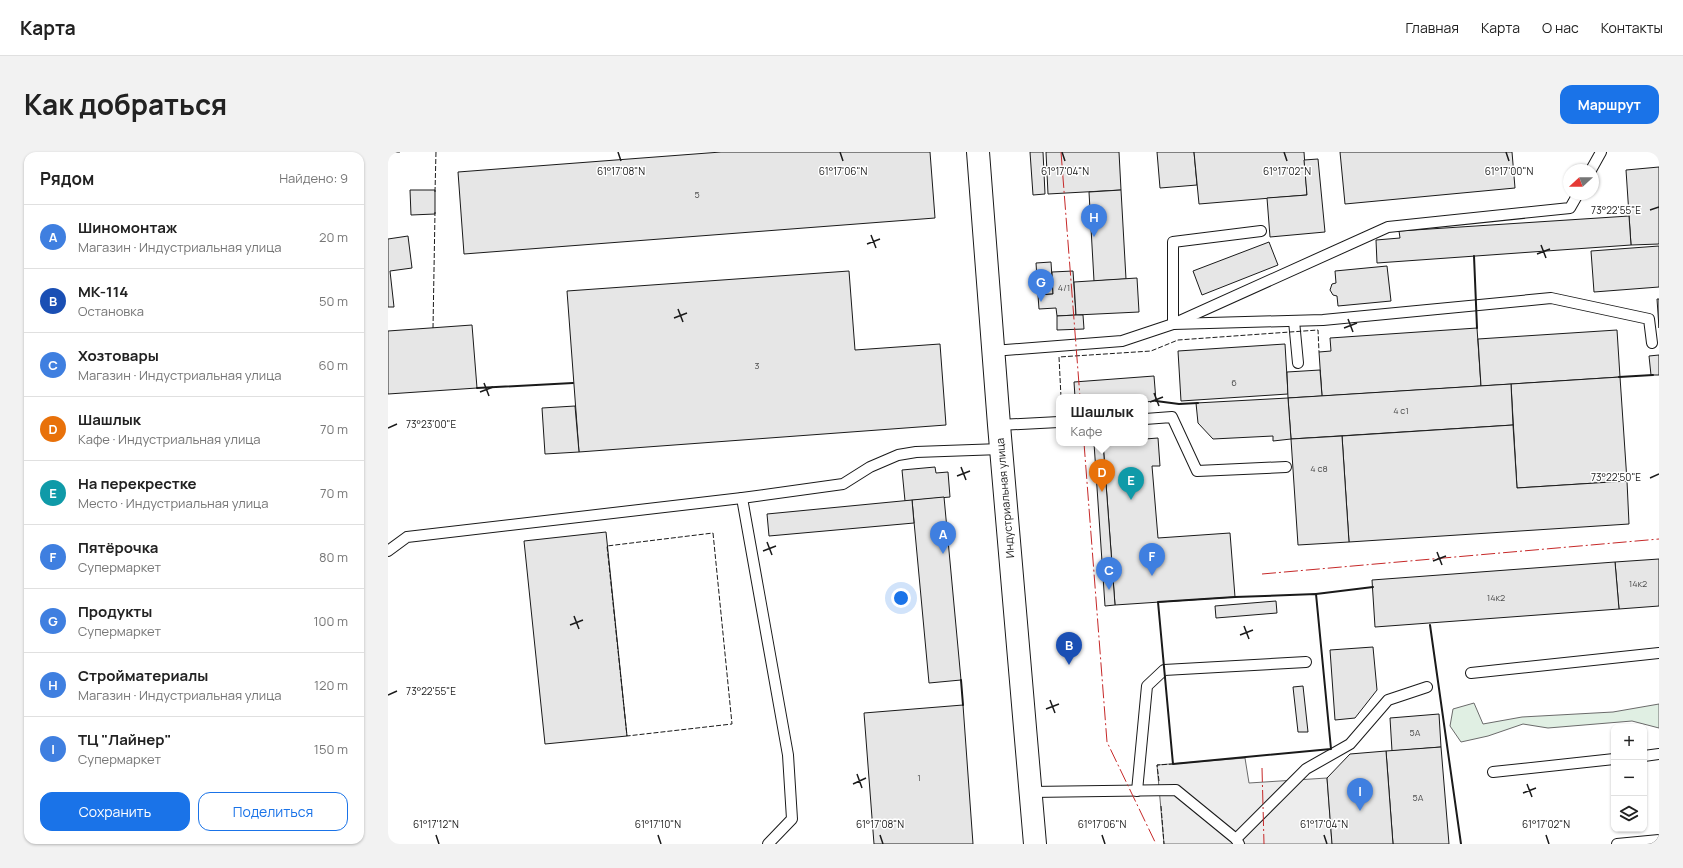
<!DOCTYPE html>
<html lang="ru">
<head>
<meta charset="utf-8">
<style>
  :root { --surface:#fff; --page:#f2f2f2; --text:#222; --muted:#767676; --line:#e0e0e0; --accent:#1a73e8 }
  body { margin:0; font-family:Manrope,sans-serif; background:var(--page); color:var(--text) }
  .controls { position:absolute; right:12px; bottom:12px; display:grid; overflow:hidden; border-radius:8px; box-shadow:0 1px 3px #0004 }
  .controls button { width:36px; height:36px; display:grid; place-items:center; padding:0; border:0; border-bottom:1px solid var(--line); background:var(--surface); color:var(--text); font:20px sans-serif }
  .compass { position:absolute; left:1175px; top:12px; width:36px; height:36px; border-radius:50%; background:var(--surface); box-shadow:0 1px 3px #0004; rotate:249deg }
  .you { position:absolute; left:513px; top:446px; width:14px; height:14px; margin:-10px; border:3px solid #fff; border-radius:50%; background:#1a73e8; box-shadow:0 0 0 6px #1a73e833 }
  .badge { display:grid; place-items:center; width:26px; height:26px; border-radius:50%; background:var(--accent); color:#fff; font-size:13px; font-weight:700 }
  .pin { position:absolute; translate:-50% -33px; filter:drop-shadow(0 1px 2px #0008) }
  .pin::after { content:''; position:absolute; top:21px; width:14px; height:12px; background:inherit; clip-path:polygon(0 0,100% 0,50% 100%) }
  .popup { position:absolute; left:668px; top:242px; width:92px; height:52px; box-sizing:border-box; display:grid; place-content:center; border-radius:8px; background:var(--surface); filter:drop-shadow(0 1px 3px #0005); font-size:13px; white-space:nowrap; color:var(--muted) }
  .popup b { font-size:15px; color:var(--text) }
  .popup::after { content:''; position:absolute; left:50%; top:100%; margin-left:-8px; border:8px solid transparent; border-top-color:var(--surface) }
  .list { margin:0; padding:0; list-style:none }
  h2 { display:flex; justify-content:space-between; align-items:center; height:52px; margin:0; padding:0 16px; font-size:17px }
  h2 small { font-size:13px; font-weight:400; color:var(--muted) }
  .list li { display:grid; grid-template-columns:26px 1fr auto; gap:12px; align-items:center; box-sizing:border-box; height:64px; padding:0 16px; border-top:1px solid var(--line) }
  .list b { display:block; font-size:15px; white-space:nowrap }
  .list p { margin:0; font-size:13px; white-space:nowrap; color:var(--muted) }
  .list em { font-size:13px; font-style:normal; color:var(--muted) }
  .actions { display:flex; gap:8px; padding:12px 16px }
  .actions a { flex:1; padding:9px 0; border:1px solid var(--accent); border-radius:12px; text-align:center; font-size:14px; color:var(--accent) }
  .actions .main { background:var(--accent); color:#fff }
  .icon { flex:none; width:22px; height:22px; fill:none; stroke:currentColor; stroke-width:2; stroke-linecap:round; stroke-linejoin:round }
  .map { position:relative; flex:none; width:1271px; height:692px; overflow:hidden; border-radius:12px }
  header { display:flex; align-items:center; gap:24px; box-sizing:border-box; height:56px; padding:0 20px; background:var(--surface); border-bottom:1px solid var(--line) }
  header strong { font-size:19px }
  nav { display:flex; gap:22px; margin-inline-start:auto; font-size:14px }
  .intro { display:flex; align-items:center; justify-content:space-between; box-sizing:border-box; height:96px; padding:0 24px }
  h1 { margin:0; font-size:28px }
  .button { padding:10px 18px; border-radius:12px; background:var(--accent); color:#fff; font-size:14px; font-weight:700 }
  main { display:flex; gap:24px; padding:0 24px }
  aside { flex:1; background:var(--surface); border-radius:12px; box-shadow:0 1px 3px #0004 }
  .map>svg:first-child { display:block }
  .green { fill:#e0efe3; stroke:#6a6a6a }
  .parking { fill:#ededed; stroke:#6a6a6a }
  .building { fill:#e6e6e6; stroke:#1a1a1a }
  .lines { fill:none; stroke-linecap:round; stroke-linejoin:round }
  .lane-casing { stroke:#1a1a1a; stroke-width:12 }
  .secondary-casing { stroke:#1a1a1a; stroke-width:24 }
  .lane { stroke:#fff; stroke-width:10 }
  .secondary { stroke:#fff; stroke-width:22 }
  .fence { stroke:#1a1a1a; stroke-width:1; stroke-dasharray:5 2; stroke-linecap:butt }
  .wall { stroke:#1a1a1a; stroke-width:2 }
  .power { stroke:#c62828; stroke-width:1; stroke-dasharray:14 3 2 3; stroke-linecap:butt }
  .ticks { fill:none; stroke:#1a1a1a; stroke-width:1.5 }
  .labels { text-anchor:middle; stroke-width:3; stroke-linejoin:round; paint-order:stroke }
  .number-label { font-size:9px; fill:#4d4d4d }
  .street-label { font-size:11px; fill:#1a1a1a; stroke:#fff }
  .ticks-label { font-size:10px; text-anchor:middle; fill:#1a1a1a; stroke:#fff; stroke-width:3; stroke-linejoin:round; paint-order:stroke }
</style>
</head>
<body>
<header>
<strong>Карта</strong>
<nav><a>Главная</a><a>Карта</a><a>О нас</a><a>Контакты</a></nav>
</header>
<div class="intro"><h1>Как добраться</h1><a class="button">Маршрут</a></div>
<main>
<aside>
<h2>Рядом<small>Найдено: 9</small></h2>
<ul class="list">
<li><span class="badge" style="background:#3f7fe0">A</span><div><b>Шиномонтаж</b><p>Магазин · Индустриальная улица</p></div><em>20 m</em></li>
<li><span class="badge" style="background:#1a4fb4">B</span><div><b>МК-114</b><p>Остановка</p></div><em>50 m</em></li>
<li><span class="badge" style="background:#3f7fe0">C</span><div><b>Хозтовары</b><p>Магазин · Индустриальная улица</p></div><em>60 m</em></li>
<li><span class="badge" style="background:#e8710a">D</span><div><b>Шашлык</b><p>Кафе · Индустриальная улица</p></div><em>70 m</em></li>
<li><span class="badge" style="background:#0f9aa8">E</span><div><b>На перекрестке</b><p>Место · Индустриальная улица</p></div><em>70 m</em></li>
<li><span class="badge" style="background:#3f7fe0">F</span><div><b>Пятёрочка</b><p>Супермаркет</p></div><em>80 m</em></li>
<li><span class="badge" style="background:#3f7fe0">G</span><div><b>Продукты</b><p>Супермаркет</p></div><em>100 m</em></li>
<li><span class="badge" style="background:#3f7fe0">H</span><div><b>Стройматериалы</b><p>Магазин · Индустриальная улица</p></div><em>120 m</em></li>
<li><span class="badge" style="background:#3f7fe0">I</span><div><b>ТЦ &quot;Лайнер&quot;</b><p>Супермаркет</p></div><em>150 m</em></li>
</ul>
<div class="actions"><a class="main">Сохранить</a><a>Поделиться</a></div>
</aside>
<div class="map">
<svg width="1271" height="692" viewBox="0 0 1271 692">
  <rect width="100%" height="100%" fill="#fff"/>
  <!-- green -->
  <polygon class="green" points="1086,551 1095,572 1134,565 1225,560 1271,552 1271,576 1244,569 1160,576 1135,572 1100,584 1073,590 1062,574 1065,557"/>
  <!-- parking -->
  <polygon class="parking" points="857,606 861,631 939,626 944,692 776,692 769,613"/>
  <!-- building -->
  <g class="building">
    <polygon points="333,0 542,0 547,66 76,102 70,20"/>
    <polygon points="642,0 655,0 657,42 645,43"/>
    <polygon points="658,0 731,0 733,38 660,42"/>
    <polygon points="769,0 806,0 809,33 772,36"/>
    <polygon points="806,0 916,0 919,43 811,52"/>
    <polygon points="952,0 1124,0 1127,36 957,52"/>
    <polygon points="930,7 937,80 882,85 879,46 919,43 916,8"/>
    <polygon points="1271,15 1271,92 1243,93 1238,18"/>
    <polygon points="22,38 47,38 47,62 23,63"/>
    <polygon points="733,38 738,127 706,129 701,40"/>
    <polygon points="1241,64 1243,93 989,111 988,88 1012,86 1011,79"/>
    <polygon points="20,84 24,116 2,119 6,155 0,155 0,87"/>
    <polygon points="881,90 890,113 814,143 805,119"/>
    <polygon points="1271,94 1271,135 1206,140 1203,99"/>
    <polygon points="663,110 665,142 650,143 648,111"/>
    <polygon points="999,114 1003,149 950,154 949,144 945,143 942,138 944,132 948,131 947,119"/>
    <polygon points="461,119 467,198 552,192 558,273 191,300 179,139"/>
    <polygon points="685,119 688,163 669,164 668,156 651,157 650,143 665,142 664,120"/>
    <polygon points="749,126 751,160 688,163 686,130"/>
    <polygon points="1269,147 1271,147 1271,176"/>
    <polygon points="688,163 695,163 696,177 669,178 669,164"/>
    <polygon points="84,173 89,236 0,242 0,179"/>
    <polygon points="1089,176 1093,234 934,244 931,200 943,199 942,186"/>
    <polygon points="1229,178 1232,225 1093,234 1090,187"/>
    <polygon points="897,192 900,242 793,249 790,199"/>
    <polygon points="1271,203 1271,223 1263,223 1261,204"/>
    <polygon points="932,218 934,244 900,246 899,220"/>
    <polygon points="766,224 768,249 757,250 757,245 687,245 686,230"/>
    <polygon points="1232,225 1239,329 1129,336 1123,232"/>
    <polygon points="1123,232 1125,273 903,287 900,246"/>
    <polygon points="900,246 903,287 885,289 885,284 825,287 810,271 808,251"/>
    <polygon points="187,254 191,300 157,302 154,256"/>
    <polygon points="1125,273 1129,336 1239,329 1241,372 961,390 954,284"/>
    <polygon points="954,284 961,390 910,393 903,287"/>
    <polygon points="770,286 772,314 764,314 770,386 842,381 847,445 727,453 715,291 757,291 757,287"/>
    <polygon points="706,291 715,291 727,453 717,454"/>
    <polygon points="547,315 548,321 560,320 562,345 517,349 514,318"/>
    <polygon points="556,345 573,528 541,531 524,348"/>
    <polygon points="524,348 526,371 381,384 379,362"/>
    <polygon points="218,380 239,584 157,592 136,389"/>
    <polygon points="1271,407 1271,454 1231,457 1227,410"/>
    <polygon points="1227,410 1231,457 987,475 984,428"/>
    <polygon points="888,449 889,461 828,466 827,454"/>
    <polygon points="985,495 989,538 967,566 947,568 942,498"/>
    <polygon points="915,534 920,580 910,580 905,535"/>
    <polygon points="575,553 585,692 486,692 476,561"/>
    <polygon points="1051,562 1053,595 1004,599 1002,566"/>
    <polygon points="1053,595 1061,692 1005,692 998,599"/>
    <polygon points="998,599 1005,692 944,692 939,626 962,602"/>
  </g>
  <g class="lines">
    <!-- lane casing -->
    <g class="lane-casing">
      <g id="lane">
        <polyline points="1203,18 1213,0"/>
        <polyline points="873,79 785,90 785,172 935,168 1163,146 1261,167 1264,191"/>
        <polyline points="906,169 910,211"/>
        <polyline points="605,199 734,189 785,172 1000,75 1182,56 1190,42"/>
        <polyline points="757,267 784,265 809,319 898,315"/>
        <polyline points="611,273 671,270"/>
        <polyline points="354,346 400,603 404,667 380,692"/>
        <polyline points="0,399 19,385 354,346 455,332 482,315 510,303 528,300 613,297"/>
        <polyline points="1083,521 1271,501"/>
        <polyline points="1256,604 1271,602"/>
        <polyline points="1105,620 1226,607"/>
        <polyline points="749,639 759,534 776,518 918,510"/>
        <polyline points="643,640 788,638 848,687 851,692"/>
        <polyline points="848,687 918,617 962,592 1000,548 1039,535"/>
        <polyline points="1229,692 1271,688"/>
      </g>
    </g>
    <!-- secondary casing -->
    <g class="secondary-casing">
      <polyline id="secondary" points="590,0 611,273 647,692"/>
    </g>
    <!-- lane -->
    <use href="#lane" class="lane"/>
    <!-- secondary -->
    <use href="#secondary" class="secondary"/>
    <!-- fence -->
    <g class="fence">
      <polyline points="0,1 12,0"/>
      <polyline points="47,40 48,0"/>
      <polyline points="45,176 47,60"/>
      <polyline points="673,245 671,205 763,199 790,188 930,178 931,200"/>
      <polygon points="325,381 344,572 239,584 219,394"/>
      <polyline points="771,629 769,613 785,612"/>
      <polyline points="773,654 776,692"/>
    </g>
    <!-- wall -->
    <g class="wall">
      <polyline points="1086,104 1089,176"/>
      <polyline points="1231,225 1265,223"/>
      <polyline points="89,236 185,231"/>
      <polyline points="768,249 791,252 810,251"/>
      <polygon points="928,442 943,597 785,612 770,450 847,445"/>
      <polyline points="928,442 985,435"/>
      <polyline points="1042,473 1073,692"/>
      <polyline points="573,528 575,553"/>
    </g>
    <!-- power -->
    <g class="power">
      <polyline points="673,0 692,245"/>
      <polyline points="696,291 719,590 768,692"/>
      <polyline points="874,422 1271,387"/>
      <polyline points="874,616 876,692"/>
    </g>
  </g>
  <!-- ticks -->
  <path class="ticks" d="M 230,0 L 233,9M 452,0 L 455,9M 674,0 L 677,9M 896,0 L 899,9M 1118,0 L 1121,9M 1262,58 L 1271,55M 483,83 L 488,96M 479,92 L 492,87M 1153,93 L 1158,106M 1149,102 L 1162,97M 290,157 L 295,170M 286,166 L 299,161M 960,167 L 965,180M 956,176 L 969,171M 96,231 L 101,244M 92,240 L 105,235M 766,241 L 771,254M 762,250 L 775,245M 0,276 L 9,272M 573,315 L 578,328M 569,324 L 582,319M 1262,326 L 1271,322M 379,390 L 384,403M 375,399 L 388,394M 1049,400 L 1054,413M 1045,409 L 1058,404M 186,464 L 191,477M 182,473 L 195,468M 856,474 L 861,487M 852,483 L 865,478M 0,543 L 9,539M 662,548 L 667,561M 658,557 L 671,552M 469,622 L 474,636M 465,632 L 478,626M 1139,632 L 1144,645M 1135,641 L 1148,636M 48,683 L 51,692M 270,683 L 273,692M 492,683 L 495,692M 714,683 L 717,692M 936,683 L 939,692M 1158,683 L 1161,692"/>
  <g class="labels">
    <!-- number labels -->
    <g class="number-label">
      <text x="309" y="46">5</text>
      <text x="676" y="139">4/1</text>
      <text x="369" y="217">3</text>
      <text x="846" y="234">6</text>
      <text x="1013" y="262">4 с1</text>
      <text x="931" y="320">4 с8</text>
      <text x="1250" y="435">14к2</text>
      <text x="1108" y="449">14к2</text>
      <text x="1027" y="584">5А</text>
      <text x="531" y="629">1</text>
      <text x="1030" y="649">5А</text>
    </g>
    <!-- street labels -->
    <g class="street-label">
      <text transform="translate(617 346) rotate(-95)" y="4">Индустриальная улица</text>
    </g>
  </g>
  <g class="ticks-label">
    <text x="233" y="23">61°17'08"N</text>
    <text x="455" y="23">61°17'06"N</text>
    <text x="677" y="23">61°17'04"N</text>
    <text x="899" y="23">61°17'02"N</text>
    <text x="1121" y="23">61°17'00"N</text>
    <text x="1228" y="62">73°22'55"E</text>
    <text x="43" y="276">73°23'00"E</text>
    <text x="1228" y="329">73°22'50"E</text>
    <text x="43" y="543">73°22'55"E</text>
    <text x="48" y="676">61°17'12"N</text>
    <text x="270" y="676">61°17'10"N</text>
    <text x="492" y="676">61°17'08"N</text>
    <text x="714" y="676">61°17'06"N</text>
    <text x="936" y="676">61°17'04"N</text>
    <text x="1158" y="676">61°17'02"N</text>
  </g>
</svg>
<div class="controls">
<button>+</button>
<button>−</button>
<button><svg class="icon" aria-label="layers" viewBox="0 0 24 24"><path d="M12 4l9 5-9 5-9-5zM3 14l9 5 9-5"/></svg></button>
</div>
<svg class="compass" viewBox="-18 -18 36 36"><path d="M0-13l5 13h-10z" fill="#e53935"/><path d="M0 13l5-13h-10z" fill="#767676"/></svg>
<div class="you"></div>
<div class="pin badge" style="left:555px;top:402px;background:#3f7fe0">A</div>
<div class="pin badge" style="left:681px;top:513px;background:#1a4fb4">B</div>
<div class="pin badge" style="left:721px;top:438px;background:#3f7fe0">C</div>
<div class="pin badge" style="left:714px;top:340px;background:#e8710a">D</div>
<div class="popup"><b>Шашлык</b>Кафе</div>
<div class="pin badge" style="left:743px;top:348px;background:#0f9aa8">E</div>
<div class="pin badge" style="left:764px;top:424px;background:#3f7fe0">F</div>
<div class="pin badge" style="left:653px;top:150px;background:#3f7fe0">G</div>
<div class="pin badge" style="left:706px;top:85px;background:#3f7fe0">H</div>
<div class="pin badge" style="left:972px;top:659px;background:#3f7fe0">I</div>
</div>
</main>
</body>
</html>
